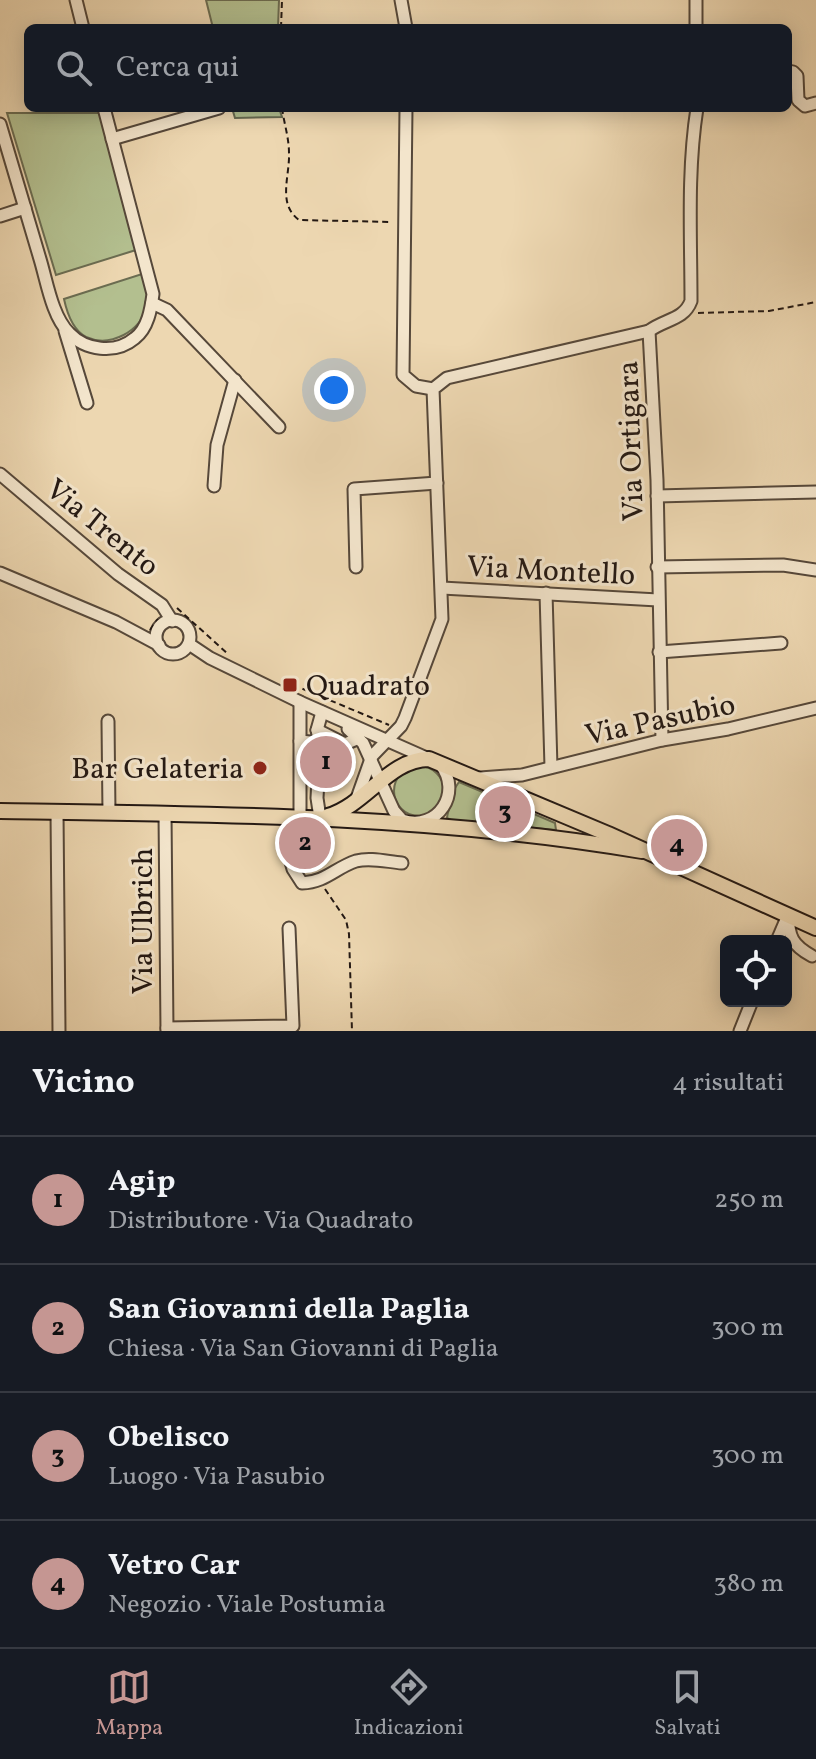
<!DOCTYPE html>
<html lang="it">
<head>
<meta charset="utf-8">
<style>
  :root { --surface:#171b24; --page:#242831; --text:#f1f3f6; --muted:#9ea1a6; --line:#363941; --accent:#c59692 }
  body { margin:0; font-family:Vollkorn,serif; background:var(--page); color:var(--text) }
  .controls { position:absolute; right:24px; bottom:24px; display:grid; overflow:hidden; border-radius:12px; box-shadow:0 4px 20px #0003 }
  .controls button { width:72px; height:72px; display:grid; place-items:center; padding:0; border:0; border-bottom:2px solid var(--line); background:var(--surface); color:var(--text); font:40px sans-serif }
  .you { position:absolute; left:334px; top:390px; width:28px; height:28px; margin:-20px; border:6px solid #fff; border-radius:50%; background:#1a73e8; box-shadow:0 0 0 12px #1a73e833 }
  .badge { display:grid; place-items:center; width:52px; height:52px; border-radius:50%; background:var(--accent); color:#111; font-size:26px; font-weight:700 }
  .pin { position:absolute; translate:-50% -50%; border:4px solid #fff; box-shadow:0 2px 8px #0006 }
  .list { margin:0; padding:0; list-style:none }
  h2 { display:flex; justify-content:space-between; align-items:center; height:104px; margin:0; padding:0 32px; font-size:34px }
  h2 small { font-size:26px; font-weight:400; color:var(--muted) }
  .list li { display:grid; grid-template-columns:52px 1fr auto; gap:24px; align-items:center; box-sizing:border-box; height:128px; padding:0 32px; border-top:2px solid var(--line) }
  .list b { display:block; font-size:30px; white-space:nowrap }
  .list p { margin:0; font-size:26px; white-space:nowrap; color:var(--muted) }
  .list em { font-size:26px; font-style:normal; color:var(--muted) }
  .icon { flex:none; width:44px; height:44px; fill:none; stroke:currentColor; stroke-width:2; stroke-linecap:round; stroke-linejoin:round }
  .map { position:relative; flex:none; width:816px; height:1031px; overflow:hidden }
  .search { position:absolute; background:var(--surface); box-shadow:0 4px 20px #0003; left:24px; right:24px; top:24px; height:88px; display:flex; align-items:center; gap:20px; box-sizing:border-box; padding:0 28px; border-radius:12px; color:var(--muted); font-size:30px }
  .sheet { height:616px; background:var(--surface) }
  nav { display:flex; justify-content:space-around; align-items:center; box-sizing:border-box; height:112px; border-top:2px solid var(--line); background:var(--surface); font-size:22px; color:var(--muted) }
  nav a { display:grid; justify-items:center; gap:4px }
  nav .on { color:var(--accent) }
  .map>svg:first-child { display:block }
  .green { fill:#b3bf8f; stroke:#6b6c51; stroke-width:2 }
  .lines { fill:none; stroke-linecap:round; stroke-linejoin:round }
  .minor-casing { stroke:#56483a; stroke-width:15 }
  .major-casing { stroke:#231813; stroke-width:18 }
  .path { stroke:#231813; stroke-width:2; stroke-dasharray:6 4; stroke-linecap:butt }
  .minor { stroke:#f3e5cc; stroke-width:11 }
  .major { stroke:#edd7b1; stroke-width:14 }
  .poi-dot { fill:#8f2418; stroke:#f3e5cc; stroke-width:3 }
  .labels { text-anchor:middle; stroke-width:6; stroke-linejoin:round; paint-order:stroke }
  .street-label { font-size:30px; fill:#231813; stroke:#f3e5cc }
  .poi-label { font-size:30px; fill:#231813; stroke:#f3e5cc; text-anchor:start }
</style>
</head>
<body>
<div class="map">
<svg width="816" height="1031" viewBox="0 0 816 1031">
  <rect width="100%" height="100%" fill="#edd7b1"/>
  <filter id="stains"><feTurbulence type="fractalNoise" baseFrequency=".0025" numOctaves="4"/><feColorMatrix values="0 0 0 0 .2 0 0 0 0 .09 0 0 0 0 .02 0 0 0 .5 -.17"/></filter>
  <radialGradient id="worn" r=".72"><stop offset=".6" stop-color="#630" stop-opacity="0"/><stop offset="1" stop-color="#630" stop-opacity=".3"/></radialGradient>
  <!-- green -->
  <g class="green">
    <polygon points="206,0 279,0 278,28 213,28"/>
    <polygon points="232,108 279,108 282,117 235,118"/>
    <polygon points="7,113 101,113 136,250 56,275"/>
    <path d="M 142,274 C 144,284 149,295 147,306 C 142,331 110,348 86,337 C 73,330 67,313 64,299 Z"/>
    <circle cx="419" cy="791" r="25"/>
    <path d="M 459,782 L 555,823 L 556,830 L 451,820 L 447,818 C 448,807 455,799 455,788 Z"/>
  </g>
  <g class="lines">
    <!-- minor casing -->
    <g class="minor-casing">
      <g id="minor">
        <polyline points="76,0 83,28"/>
        <polyline points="401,0 406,28"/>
        <polyline points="696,0 696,28"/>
        <polyline points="788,71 793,72 797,76 798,100 805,106 816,103"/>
        <polyline points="406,108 403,375 416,386 433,389"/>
        <path d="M 0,124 C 13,169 27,214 40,259 C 47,282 52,316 69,333 C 85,350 115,355 135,338 C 148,328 151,309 153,294 L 104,108"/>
        <polyline points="112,139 219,108"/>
        <polyline points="0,216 25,208"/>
        <polyline points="152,303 167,310 279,427"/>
        <polyline points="65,331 87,403"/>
        <polyline points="0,474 118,574 162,605 172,621"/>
        <polyline points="214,486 217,445 235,380"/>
        <polyline points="657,496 816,492"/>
        <polyline points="356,567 354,489 437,483"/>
        <polyline points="657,567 783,565 816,570"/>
        <polyline points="0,573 116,622 159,645"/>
        <polyline points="442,588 658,600"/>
        <polyline points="546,593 551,767"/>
        <circle cx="173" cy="637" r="17"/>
        <polyline points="189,644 210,658 300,702 429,759"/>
        <polyline points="659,652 781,643"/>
        <path d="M 300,702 L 300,817 L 289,855 L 293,869 L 302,883 C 326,882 335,868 356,861 C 371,857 388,862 402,863"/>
        <polyline points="108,721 109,813"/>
        <path d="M 348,729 L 363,743 L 394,811 L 402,820 C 438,832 463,792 440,764"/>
        <polyline points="317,730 345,744 359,738"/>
        <path d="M 662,740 L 657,480 L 649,331 C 665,319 684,320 691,301 C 691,237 687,172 697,108"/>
        <polyline points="300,741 320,743 317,730 322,712"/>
        <polyline points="480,778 522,775 662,740 728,729 816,708"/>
        <polyline points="356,801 372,756 401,726 405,718 442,619 433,389 447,378 649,331"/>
        <polyline points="57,812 59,1031"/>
        <polyline points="165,813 167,1031"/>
        <polyline points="320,818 317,798 320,743"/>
        <path d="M 788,916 C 789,937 792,945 812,956"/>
        <polyline points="777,941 786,920"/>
        <polyline points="167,1028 293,1026 289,928"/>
        <polyline points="740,1031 752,1001"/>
      </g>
    </g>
    <!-- major casing -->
    <g class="major-casing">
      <g id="major">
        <path d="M 0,811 C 214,814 430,815 642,851"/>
        <path d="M 328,816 C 366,805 389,759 429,759 L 608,834 L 816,928"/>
      </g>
    </g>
    <!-- path -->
    <g class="path">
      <polyline points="281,28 282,0"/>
      <path d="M 282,108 C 284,123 289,138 289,153 C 290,176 277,204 299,220 L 392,222"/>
      <polyline points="698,313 769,311 816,302"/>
      <polyline points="177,608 228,654"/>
      <polyline points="150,630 158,619"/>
      <polyline points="284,681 389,725"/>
      <polyline points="325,889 346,920 349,934 352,1031"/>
    </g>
    <!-- minor -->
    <use href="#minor" class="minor"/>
    <!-- major -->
    <use href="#major" class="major"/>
  </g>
  <!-- markers -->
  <g class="poi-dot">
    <rect x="282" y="677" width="16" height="16" rx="4"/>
    <circle cx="260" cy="768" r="8"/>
  </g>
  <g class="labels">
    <!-- street labels -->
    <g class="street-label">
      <text transform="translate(630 441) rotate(-92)" y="10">Via Ortigara</text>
      <text transform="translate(103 527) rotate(39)" y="10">Via Trento</text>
      <text transform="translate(551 570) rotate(3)" y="10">Via Montello</text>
      <text transform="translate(660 719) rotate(-12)" y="10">Via Pasubio</text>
      <text transform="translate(142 921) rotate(-90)" y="10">Via Ulbrich</text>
    </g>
    <!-- poi labels -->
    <g class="poi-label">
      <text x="306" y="695">Quadrato</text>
      <text x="244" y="778" text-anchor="end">Bar Gelateria</text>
    </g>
  </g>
  <rect width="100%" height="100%" filter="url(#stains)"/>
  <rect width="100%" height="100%" fill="url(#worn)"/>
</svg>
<div class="controls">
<button><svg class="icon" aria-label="locate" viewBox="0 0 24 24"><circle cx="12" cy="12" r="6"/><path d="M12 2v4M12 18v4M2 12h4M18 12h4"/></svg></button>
</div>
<div class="you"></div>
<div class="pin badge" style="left:326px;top:762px">1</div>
<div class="pin badge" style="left:305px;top:843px">2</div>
<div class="pin badge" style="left:505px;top:812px">3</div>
<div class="pin badge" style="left:677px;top:845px">4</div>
<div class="search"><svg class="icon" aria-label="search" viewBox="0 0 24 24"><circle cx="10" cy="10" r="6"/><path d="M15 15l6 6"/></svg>Cerca qui</div>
</div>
<section class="sheet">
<h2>Vicino<small>4 risultati</small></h2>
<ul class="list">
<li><span class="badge">1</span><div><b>Agip</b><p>Distributore · Via Quadrato</p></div><em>250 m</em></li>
<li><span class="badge">2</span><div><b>San Giovanni della Paglia</b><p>Chiesa · Via San Giovanni di Paglia</p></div><em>300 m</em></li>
<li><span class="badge">3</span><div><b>Obelisco</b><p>Luogo · Via Pasubio</p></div><em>300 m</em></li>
<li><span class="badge">4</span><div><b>Vetro Car</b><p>Negozio · Viale Postumia</p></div><em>380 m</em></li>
</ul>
</section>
<nav>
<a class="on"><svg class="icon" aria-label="map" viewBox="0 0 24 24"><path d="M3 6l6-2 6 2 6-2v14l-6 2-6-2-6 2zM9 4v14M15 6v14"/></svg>Mappa</a>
<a><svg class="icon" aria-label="directions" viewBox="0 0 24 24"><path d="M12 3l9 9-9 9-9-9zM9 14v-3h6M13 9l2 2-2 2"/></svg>Indicazioni</a>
<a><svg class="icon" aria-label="saved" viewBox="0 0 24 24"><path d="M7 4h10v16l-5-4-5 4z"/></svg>Salvati</a>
</nav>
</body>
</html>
